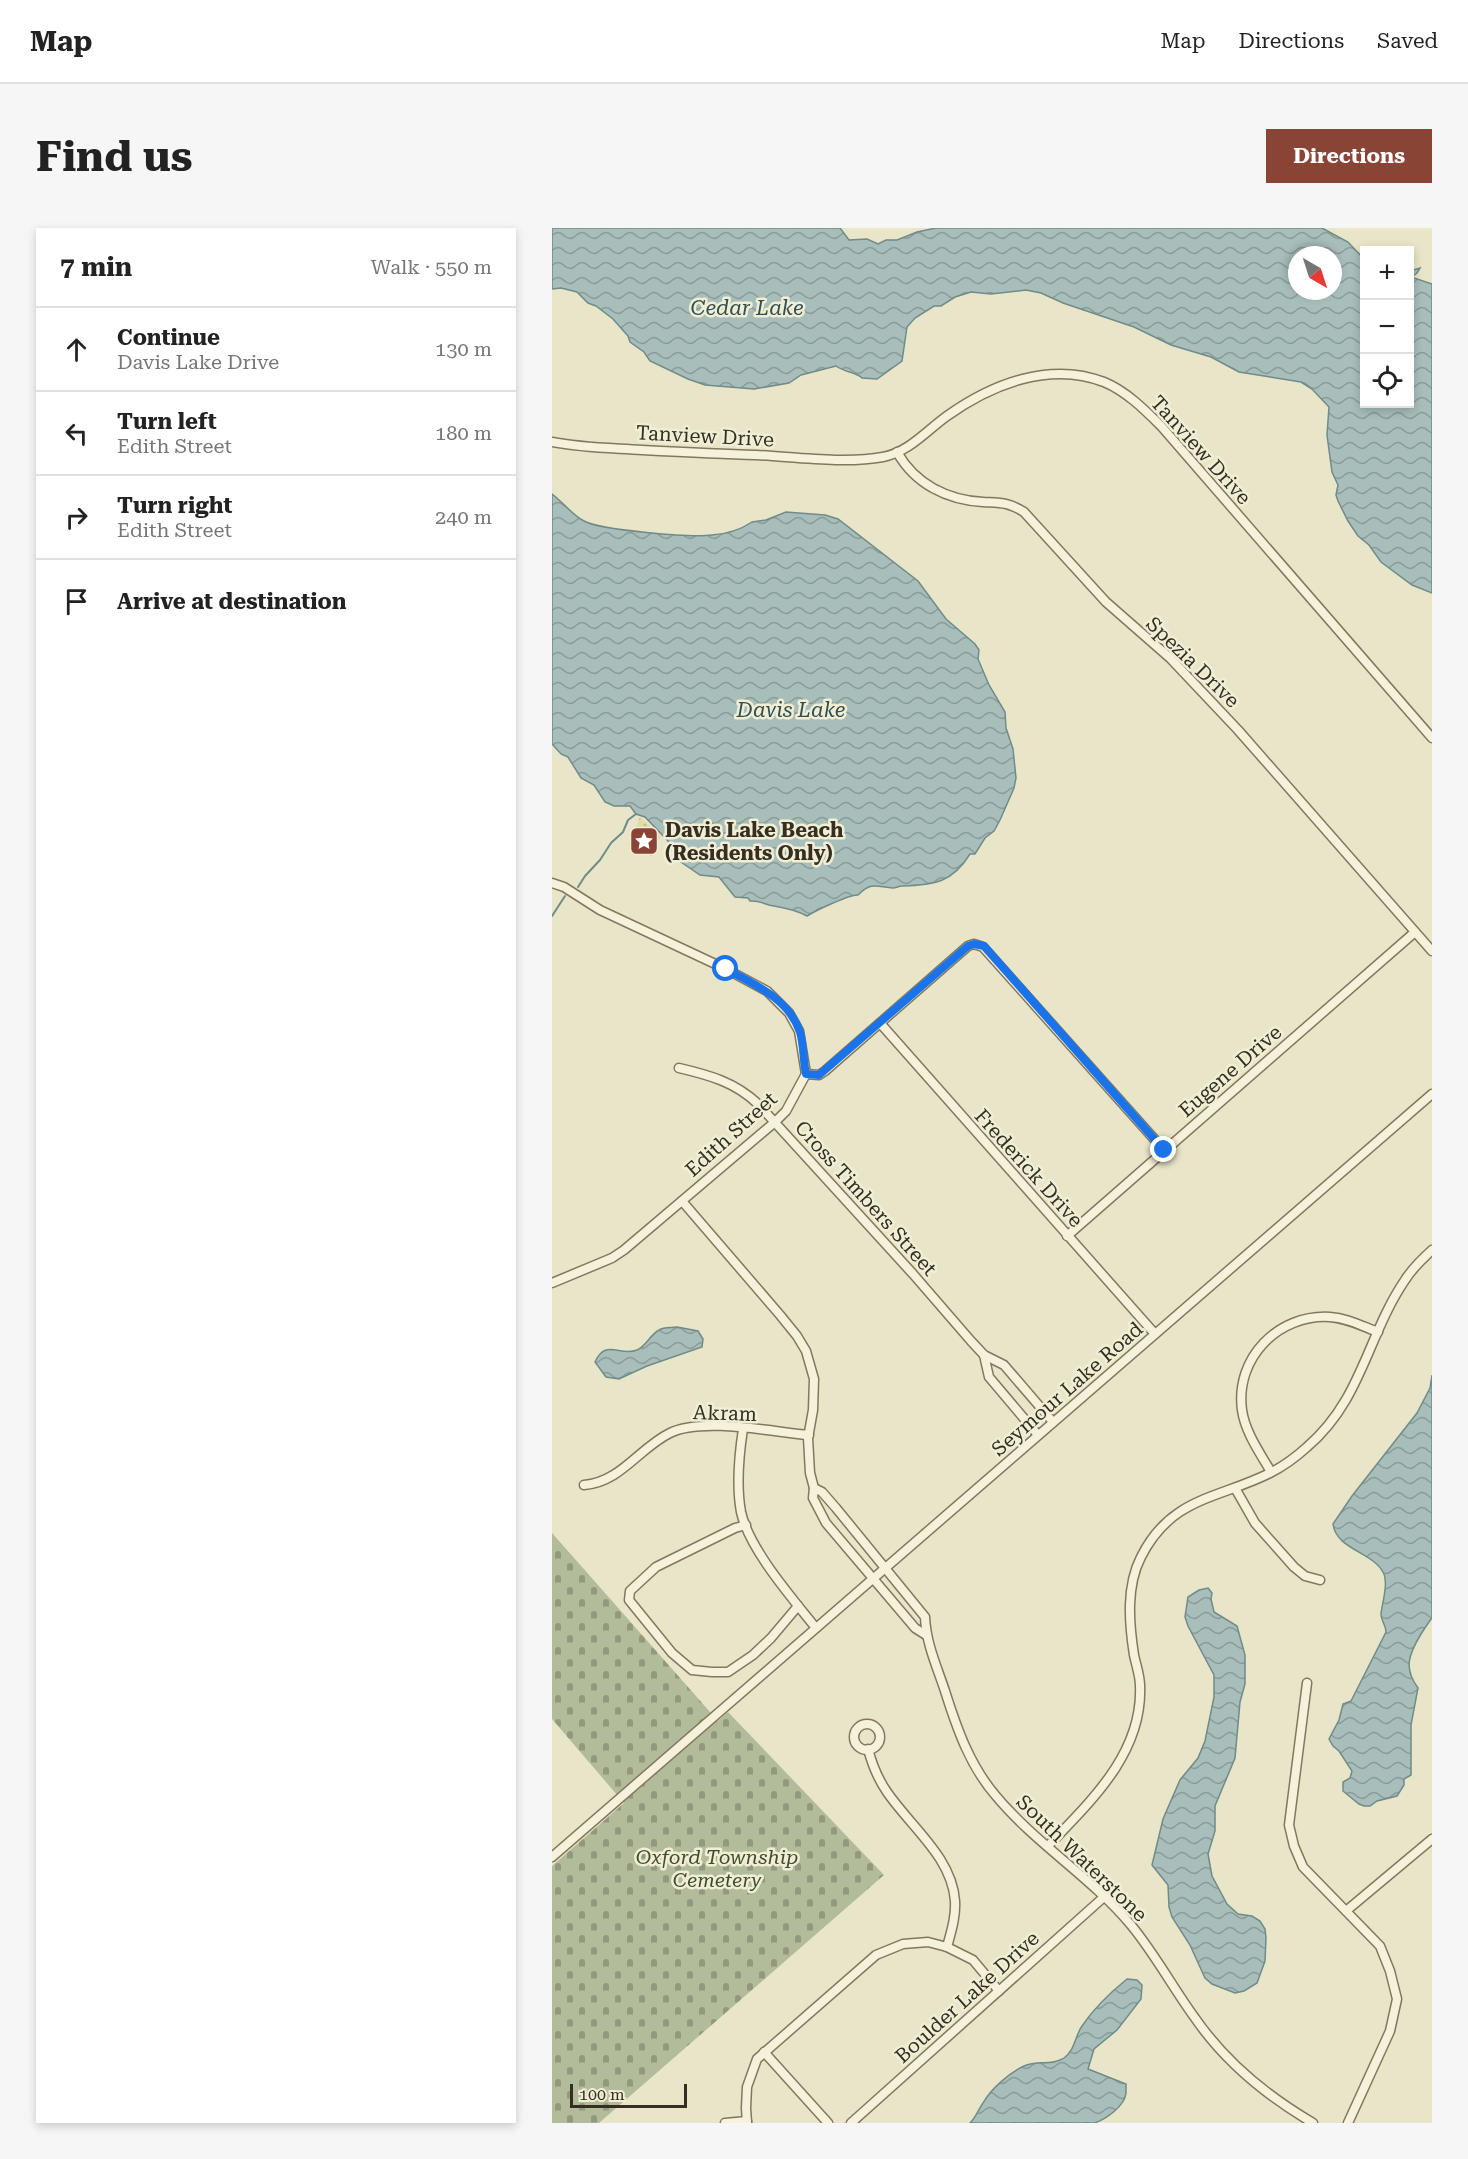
<!DOCTYPE html>
<html lang="en">
<head>
<meta charset="utf-8">
<style>
  :root { --surface:#fff; --page:#f6f6f6; --text:#222; --muted:#767676; --line:#e0e0e0; --accent:#8a4436 }
  body { margin:0; font-family:"Roboto Serif",serif; background:var(--page); color:var(--text) }
  .controls { position:absolute; right:18px; top:18px; display:grid; overflow:hidden; border-radius:0px; box-shadow:0 3px 9px #0003 }
  .controls button { width:54px; height:54px; display:grid; place-items:center; padding:0; border:0; border-bottom:2px solid var(--line); background:var(--surface); color:var(--text); font:30px sans-serif }
  .compass { position:absolute; left:736px; top:18px; width:54px; height:54px; border-radius:50%; background:var(--surface); box-shadow:0 3px 9px #0003; rotate:141deg }
  .scale { position:absolute; left:18px; bottom:15px; width:117px; box-sizing:border-box; padding-left:6px; border:3px solid #352e21; border-top:0; font-size:16px; line-height:21px; white-space:nowrap; color:#352e21; -webkit-text-stroke:4px #f1eed6; paint-order:stroke }
  .stop { position:absolute; width:18px; height:18px; margin:-14px; border:4px solid #1a73e8; border-radius:50%; background:#fff }
  .stop.end { background:#1a73e8; border-color:#fff; box-shadow:0 2px 6px #0008 }
  .list { margin:0; padding:0; list-style:none }
  h2 { display:flex; justify-content:space-between; align-items:center; height:78px; margin:0; padding:0 24px; font-size:26px }
  h2 small { font-size:20px; font-weight:400; color:var(--muted) }
  .list li { display:grid; grid-template-columns:39px 1fr auto; gap:18px; align-items:center; box-sizing:border-box; height:84px; padding:0 24px; border-top:2px solid var(--line) }
  .list b { display:block; font-size:22px; white-space:nowrap }
  .list p { margin:0; font-size:20px; white-space:nowrap; color:var(--muted) }
  .list em { font-size:20px; font-style:normal; color:var(--muted) }
  .icon { flex:none; width:33px; height:33px; fill:none; stroke:currentColor; stroke-width:2; stroke-linecap:round; stroke-linejoin:round }
  .map { position:relative; flex:none; width:880px; height:1895px; overflow:hidden; border-radius:0px }
  header { display:flex; align-items:center; gap:36px; box-sizing:border-box; height:84px; padding:0 30px; background:var(--surface); border-bottom:2px solid var(--line) }
  header strong { font-size:28px }
  nav { display:flex; gap:33px; margin-inline-start:auto; font-size:21px }
  .intro { display:flex; align-items:center; justify-content:space-between; box-sizing:border-box; height:144px; padding:0 36px }
  h1 { margin:0; font-size:42px }
  .button { padding:15px 27px; border-radius:0px; background:var(--accent); color:#fff; font-size:21px; font-weight:700 }
  main { display:flex; gap:36px; padding:0 36px }
  aside { flex:1; background:var(--surface); border-radius:0px; box-shadow:0 3px 9px #0003 }
  .map>svg:first-child { display:block }
  .sand { fill:url(#sand-dots) }
  .cemetery { fill:url(#cemetery-stones) }
  .water { fill:url(#water-waves); stroke:#708b89; stroke-width:1.5; fill-rule:evenodd }
  .lines { fill:none; stroke-linecap:round; stroke-linejoin:round }
  .stream { stroke:#708b89; stroke-width:2 }
  .minor-casing { stroke:#83785f; stroke-width:11 }
  .minor { stroke:#f5f1da; stroke-width:8 }
  .route { stroke:#1a73e8; stroke-width:8 }
  .labels { text-anchor:middle; stroke-width:5; stroke-linejoin:round; paint-order:stroke }
  .street-label { font-size:20px; fill:#352e21; stroke:#f1eed6 }
  .poi-label { font-size:20px; font-weight:bold; fill:#352e21; stroke:#f1eed6; text-anchor:start }
  .park-label { font-size:20px; font-style:italic; fill:#3f4f2a; stroke:#f1eed6 }
  .water-label { font-size:21px; font-style:italic; fill:#324f53; stroke:#f1eed6 }
</style>
</head>
<body>
<header>
<strong>Map</strong>
<nav><a>Map</a><a>Directions</a><a>Saved</a></nav>
</header>
<div class="intro"><h1>Find us</h1><a class="button">Directions</a></div>
<main>
<aside>
<h2>7 min<small>Walk · 550 m</small></h2>
<ul class="list">
<li><svg class="icon" aria-label="ahead" viewBox="0 0 24 24"><path d="M12 20V5M6 11l6-6 6 6"/></svg><div><b>Continue</b><p>Davis Lake Drive</p></div><em>130 m</em></li>
<li><svg class="icon" aria-label="left" viewBox="0 0 24 24"><path d="M17 20v-9H6M10 6l-5 5 5 5"/></svg><div><b>Turn left</b><p>Edith Street</p></div><em>180 m</em></li>
<li><svg class="icon" aria-label="right" viewBox="0 0 24 24"><path d="M7 20v-9h11M14 6l5 5-5 5"/></svg><div><b>Turn right</b><p>Edith Street</p></div><em>240 m</em></li>
<li><svg class="icon" aria-label="arrive" viewBox="0 0 24 24"><path d="M6 21V4h12l-3 4 3 4H6"/></svg><div><b>Arrive at destination</b></div></li>
</ul>
</aside>
<div class="map">
<svg width="880" height="1895" viewBox="0 0 880 1895">
  <defs>
    <pattern id="sand-dots" width="8" height="8" patternUnits="userSpaceOnUse" patternTransform="scale(1.5)"><rect width="8" height="8" fill="#e1dca8"/><path d="M2 2h.1M6 6h.1" fill="none" stroke="#c2bd90" stroke-width="1.8" stroke-linecap="round"/></pattern>
    <pattern id="cemetery-stones" width="16" height="16" patternUnits="userSpaceOnUse" patternTransform="scale(1.5)"><rect width="16" height="16" fill="#b2bc9b"/><path d="M2 7V4a2 2 0 0 1 4 0v3zM10 15v-3a2 2 0 0 1 4 0v3z" fill="#92997e"/></pattern>
    <pattern id="water-waves" width="16" height="10" patternUnits="userSpaceOnUse" patternTransform="scale(1.5)"><rect width="16" height="10" fill="#a8bebb"/><path d="M0 5q4-4 8 0t8 0" fill="none" stroke="#8a9b98"/></pattern>
  </defs>
  <rect width="100%" height="100%" fill="#e9e5c8"/>
  <!-- sand -->
  <polygon class="sand" points="88,589 109,608 99,628 76,618"/>
  <!-- cemetery -->
  <polygon class="cemetery" points="0,1305 166,1493 176,1484 332,1647 47,1895 0,1895 0,1638 72,1575 0,1491"/>
  <!-- water -->
  <g class="water">
    <path d="M 0,0 L 288,0 L 297,12 L 315,11 L 326,16 L 334,12 L 345,12 L 365,4 L 384,0 L 770,0 L 796,14 L 812,31 L 812,176 L 858,176 L 858,43 L 868,40 L 865,45 L 861,48 L 862,50 L 880,56 L 880,365 L 860,357 L 829,334 L 817,317 L 806,308 L 796,293 L 786,273 L 784,267 L 786,257 L 780,244 L 775,207 L 777,179 L 760,161 L 749,154 L 687,144 L 659,129 L 619,117 L 582,99 L 511,75 L 489,65 L 474,62 L 439,66 L 419,64 L 403,69 L 389,78 L 382,78 L 363,90 L 355,99 L 350,133 L 325,151 L 310,150 C 304,144 294,145 284,138 L 249,147 L 237,155 L 202,161 L 153,157 L 136,151 L 98,133 L 92,124 L 78,114 L 76,108 L 61,91 L 44,78 L 36,75 L 25,64 L 9,60 L 0,61 ZM 745,27 L 781,27 L 781,63 L 745,63 Z"/>
    <path d="M 0,266 C 11,274 20,287 32,293 C 48,302 140,310 160,307 C 174,306 188,302 200,294 L 214,292 L 234,284 L 273,287 L 286,291 L 366,353 L 394,391 L 423,416 L 427,422 L 426,431 L 437,457 L 453,484 L 454,500 L 461,521 L 464,550 L 462,560 L 448,592 L 442,603 L 433,610 L 423,626 L 418,626 C 400,655 382,657 350,658 C 347,658 344,660 341,660 C 325,659 320,653 306,667 C 298,666 263,683 255,688 C 244,682 234,680 222,678 C 213,677 208,672 198,673 L 196,670 L 183,669 L 167,649 L 148,647 L 126,632 L 122,627 L 116,613 L 93,589 L 84,586 L 78,578 L 62,578 L 53,574 L 42,557 L 29,550 L 16,529 L 9,526 L 0,516 Z"/>
    <path d="M 125,1099 L 146,1103 L 151,1111 L 150,1119 L 95,1138 L 67,1151 L 54,1149 L 43,1134 C 54,1110 68,1129 85,1122 C 94,1118 98,1107 107,1102 C 112,1099 119,1100 125,1099 Z"/>
    <path d="M 880,1147 L 880,1390 C 876,1395 873,1400 869,1406 C 857,1426 851,1440 866,1460 L 859,1497 L 859,1547 L 852,1551 L 852,1557 L 845,1568 L 825,1573 L 818,1578 L 812,1578 L 807,1576 L 791,1563 L 791,1554 L 798,1550 L 800,1543 L 787,1523 L 781,1518 L 777,1511 L 787,1492 L 791,1476 L 799,1473 L 834,1404 C 834,1397 829,1393 829,1386 C 830,1375 837,1355 831,1344 C 820,1324 784,1321 781,1296 L 800,1268 L 865,1185 L 878,1160 Z"/>
    <polygon points="656,1360 660,1365 659,1371 662,1384 685,1398 693,1427 693,1456 688,1474 683,1530 663,1578 663,1603 656,1626 660,1648 675,1676 686,1686 700,1688 708,1693 713,1701 714,1710 713,1733 705,1755 692,1763 683,1765 660,1756 653,1750 638,1717 620,1689 617,1679 616,1657 600,1637 611,1591 628,1552 646,1530 653,1513 662,1469 662,1447 636,1398 633,1389 636,1369 647,1362"/>
    <path d="M 575,1751 L 585,1752 L 590,1757 L 589,1771 L 565,1802 L 542,1821 L 536,1841 L 574,1856 C 574,1859 574,1862 574,1865 C 573,1878 553,1892 542,1895 L 418,1895 C 424,1889 426,1882 431,1875 C 439,1861 457,1845 472,1838 C 485,1832 500,1838 512,1830 C 523,1822 523,1808 530,1798 C 542,1780 559,1764 575,1751 Z"/>
  </g>
  <g class="lines">
    <!-- stream -->
    <g class="stream">
      <polyline points="26,659 33,648 48,632 59,615 71,604 76,592 84,586"/>
      <polyline points="0,688 13,668"/>
    </g>
    <!-- minor casing -->
    <g class="minor-casing">
      <g id="minor">
        <path d="M 0,214 C 30,220 60,220 90,222 C 128,224 166,226 204,227 C 243,229 293,236 331,229 C 357,224 374,203 395,188 C 440,156 498,133 552,154 C 574,163 593,182 609,198 L 880,510"/>
        <path d="M 345,224 C 363,256 395,272 431,274 C 449,275 456,274 472,284 L 554,374 L 618,430 L 686,502 L 880,723"/>
        <polyline points="0,655 12,659 48,682 174,741 215,763 237,785 247,803 254,846"/>
        <polyline points="328,795 603,1106"/>
        <path d="M 127,840 C 157,847 183,854 206,876 L 361,1046 L 419,1113 L 432,1127 L 452,1137 L 501,1194"/>
        <polyline points="254,846 267,847 273,843 416,718 422,716 431,719 612,922"/>
        <polyline points="130,973 228,1087 245,1108 254,1123 262,1151 261,1182 256,1210 258,1245 262,1260 261,1270 274,1295 363,1400 374,1407"/>
        <polyline points="515,1008 863,704"/>
        <polyline points="0,1055 60,1030 72,1022 223,894 234,883 254,846"/>
        <polyline points="432,1127 437,1149 486,1207"/>
        <path d="M 191,1201 C 187,1227 184,1257 189,1284 C 197,1321 240,1370 264,1400"/>
        <path d="M 719,1244 C 708,1225 693,1204 690,1182 C 683,1130 726,1086 778,1089 C 795,1090 810,1098 826,1104"/>
        <path d="M 32,1257 C 69,1254 87,1220 118,1205 C 150,1189 221,1204 257,1207"/>
        <path d="M 262,1260 L 270,1264 L 284,1280 L 373,1389 C 374,1415 385,1439 393,1463 C 405,1501 418,1538 444,1568 C 484,1616 539,1649 579,1697 C 603,1726 621,1760 643,1790 C 674,1835 715,1868 761,1895"/>
        <polyline points="683,1260 703,1295 742,1339 753,1348 768,1352"/>
        <polyline points="194,1297 183,1300 104,1339 78,1363 77,1372 120,1425 140,1442 160,1444 176,1444 201,1427 219,1410 246,1378"/>
        <polyline points="755,1455 737,1597 742,1618 751,1639 828,1718 838,1743 845,1771 838,1803 796,1895"/>
        <circle cx="315" cy="1509" r="13"/>
        <path d="M 316,1521 C 320,1536 326,1551 335,1564 C 358,1598 400,1629 403,1673 C 404,1689 399,1704 395,1719"/>
        <path d="M 496,1618 C 539,1573 591,1525 588,1458 C 588,1447 584,1437 582,1427 C 577,1395 574,1358 589,1329 C 619,1269 666,1271 718,1245 C 732,1238 744,1229 755,1219 C 810,1172 815,1108 853,1052 C 860,1041 870,1031 880,1022"/>
        <polyline points="0,1629 880,866"/>
        <polyline points="794,1683 880,1611"/>
        <polyline points="212,1824 276,1895"/>
        <polyline points="173,1895 195,1893"/>
        <polyline points="195,1895 194,1880 195,1859 205,1831 324,1727 351,1716 376,1714 395,1719 421,1732 447,1763"/>
        <polyline points="299,1895 553,1668"/>
      </g>
    </g>
    <!-- minor -->
    <use href="#minor" class="minor"/>
  </g>
  <g class="lines">
    <!-- route -->
    <path class="route" d="M 174,741 C 202,756 237,771 248,804 C 252,818 251,832 254,846 L 267,847 L 416,718 L 422,716 L 432,718 L 612,922"/>
  </g>
  <!-- icons -->
  <defs>
    <g id="sight-square" transform="scale(1.5)"><rect x="-9" y="-9" width="18" height="18" rx="4" fill="#8a4436" stroke="#f1eed6"/><path d="M0-6L1.8-2.2L6-1.7L2.9 1.2L3.7 5.4L0 3.3L-3.7 5.4L-2.9 1.2L-6-1.7L-1.8-2.2Z" fill="#fff"/></g>
  </defs>
  <g fill-rule="evenodd">
    <use href="#sight-square" x="92" y="613"/>
  </g>
  <g class="labels">
    <!-- street labels -->
    <g class="street-label">
      <text transform="translate(153 208) rotate(3)" y="7">Tanview Drive</text>
      <text transform="translate(649 222) rotate(48)" y="7">Tanview Drive</text>
      <text transform="translate(641 434) rotate(44)" y="7">Spezia Drive</text>
      <text transform="translate(678 843) rotate(-41)" y="7">Eugene Drive</text>
      <text transform="translate(179 906) rotate(-42)" y="7">Edith Street</text>
      <text transform="translate(477 940) rotate(48)" y="7">Frederick Drive</text>
      <text transform="translate(314 970) rotate(48)" y="7">Cross Timbers Street</text>
      <text transform="translate(515 1161) rotate(-41)" y="7">Seymour Lake Road</text>
      <text transform="translate(173 1185) rotate(2)" y="7">Akram</text>
      <text transform="translate(530 1630) rotate(44)" y="7">South Waterstone</text>
      <text transform="translate(415 1769) rotate(-42)" y="7">Boulder Lake Drive</text>
    </g>
    <!-- poi labels -->
    <g class="poi-label">
      <text x="113" y="609">Davis Lake Beach<tspan x="113" dy="23">(Residents Only)</tspan></text>
    </g>
    <!-- park labels -->
    <g class="park-label">
      <text x="165" y="1636">Oxford Township<tspan x="165" dy="23">Cemetery</tspan></text>
    </g>
    <!-- water labels -->
    <g class="water-label">
      <text x="195" y="87">Cedar Lake</text>
      <text x="239" y="489">Davis Lake</text>
    </g>
  </g>
</svg>
<div class="controls">
<button>+</button>
<button>−</button>
<button><svg class="icon" aria-label="locate" viewBox="0 0 24 24"><circle cx="12" cy="12" r="6"/><path d="M12 2v4M12 18v4M2 12h4M18 12h4"/></svg></button>
</div>
<svg class="compass" viewBox="-18 -18 36 36"><path d="M0-13l5 13h-10z" fill="#e53935"/><path d="M0 13l5-13h-10z" fill="#767676"/></svg>
<div class="scale">100 m</div>
<div class="stop" style="left:174px;top:741px"></div>
<div class="stop end" style="left:612px;top:922px"></div>
</div>
</main>
</body>
</html>
